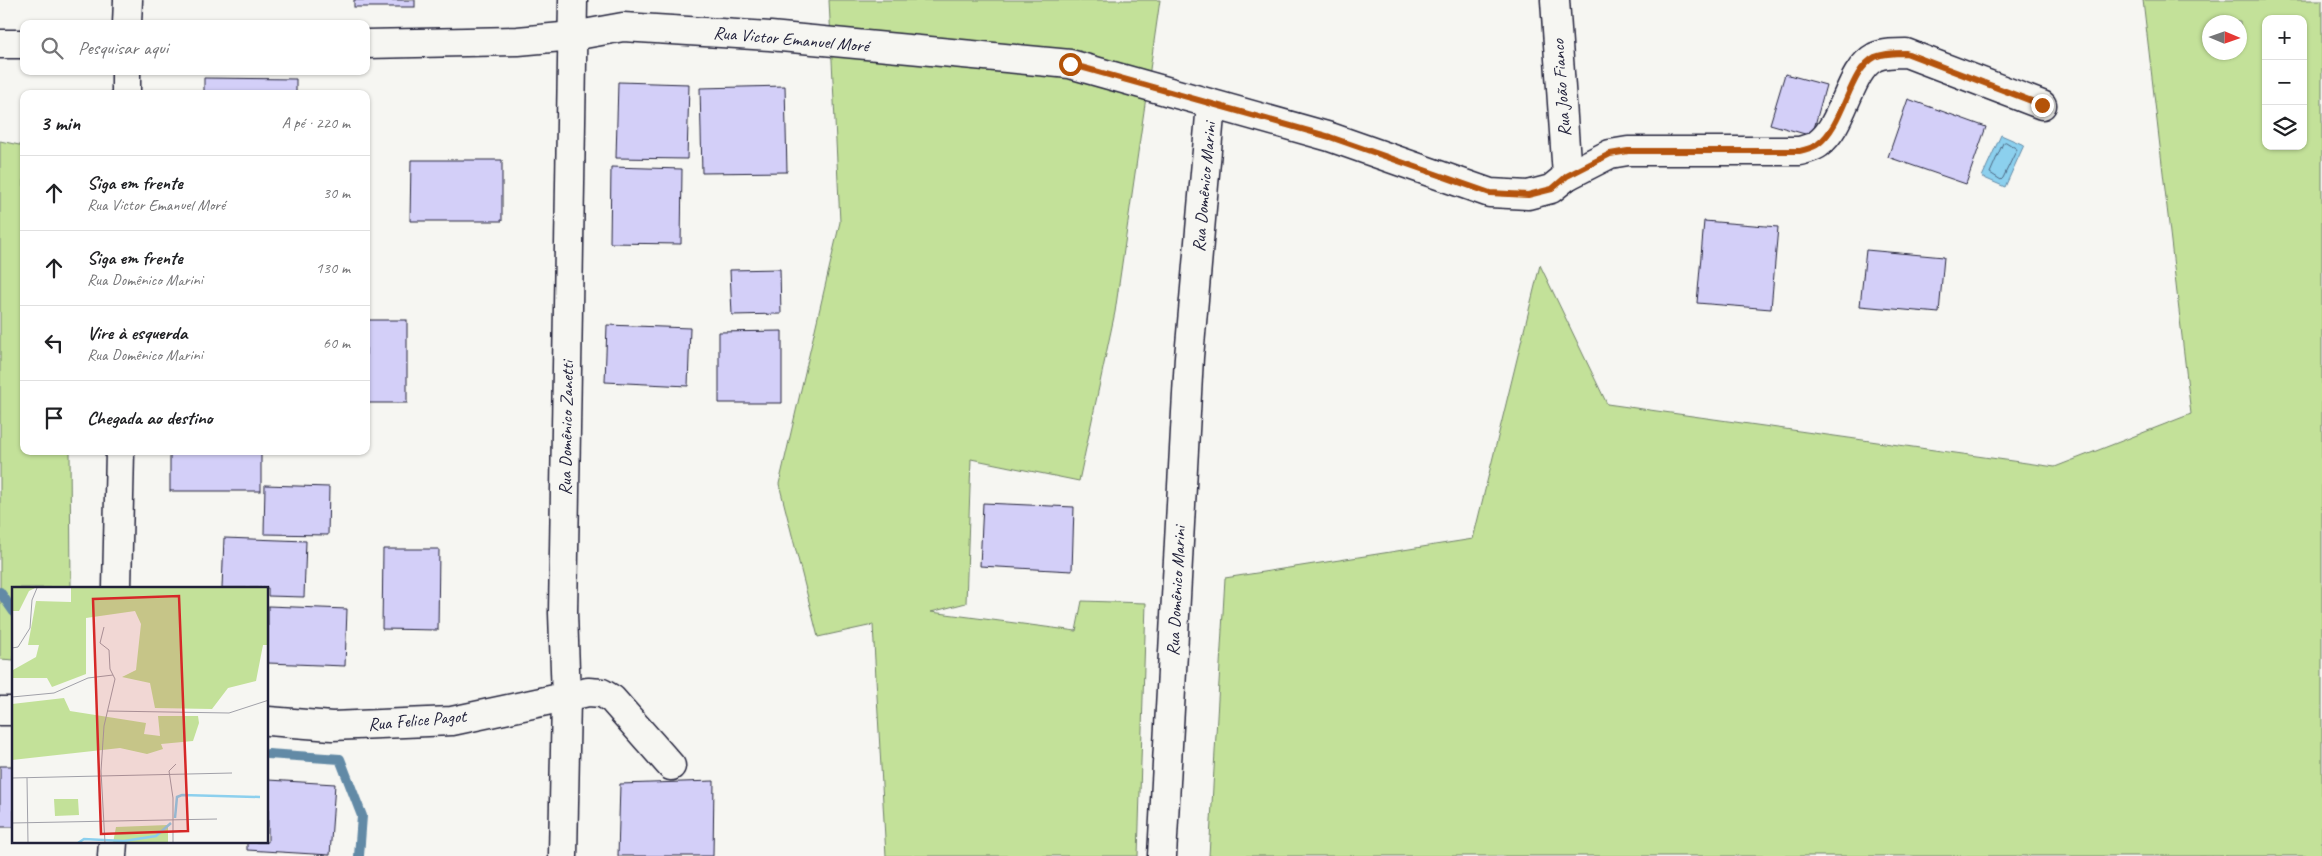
<!DOCTYPE html>
<html lang="pt">
<head>
<meta charset="utf-8">
<style>
  :root { --surface:#fff; --page:#f6f6f6; --text:#202124; --muted:#757577; --line:#e0e0e0 }
  body { margin:0; font-family:Caveat,sans-serif; background:var(--page); color:var(--text) }
  .controls { position:absolute; right:15px; top:15px; display:grid; overflow:hidden; border-radius:10px; box-shadow:0 1px 4px #0004 }
  .controls button { width:45px; height:45px; display:grid; place-items:center; padding:0; border:0; border-bottom:1px solid var(--line); background:var(--surface); color:var(--text); font:25px sans-serif }
  .compass { position:absolute; left:2202px; top:15px; width:45px; height:45px; border-radius:50%; background:var(--surface); box-shadow:0 1px 4px #0004; rotate:92deg }
  .stop { position:absolute; width:15px; height:15px; margin:-11px; border:4px solid #b45309; border-radius:50%; background:#fff }
  .stop.end { background:#b45309; border-color:#fff; box-shadow:0 1px 5px #0008 }
  .list { margin:0; padding:0; list-style:none }
  h2 { display:flex; justify-content:space-between; align-items:center; height:65px; margin:0; padding:0 20px; font-size:21px }
  h2 small { font-size:16px; font-weight:400; color:var(--muted) }
  .list li { display:grid; grid-template-columns:32px 1fr auto; gap:15px; align-items:center; box-sizing:border-box; height:75px; padding:0 20px; border-top:1px solid var(--line) }
  .list b { display:block; font-size:19px; white-space:nowrap }
  .list p { margin:0; font-size:16px; white-space:nowrap; color:var(--muted) }
  .list em { font-size:16px; font-style:normal; color:var(--muted) }
  .icon { flex:none; width:28px; height:28px; fill:none; stroke:currentColor; stroke-width:2; stroke-linecap:round; stroke-linejoin:round }
  .map { position:relative; flex:none; width:2322px; height:856px; overflow:hidden }
  .search { position:absolute; background:var(--surface); box-shadow:0 1px 4px #0004; left:20px; top:20px; width:350px; height:55px; display:flex; align-items:center; gap:12px; box-sizing:border-box; padding:0 18px; border-radius:10px; color:var(--muted); font-size:19px }
  .panel { position:absolute; background:var(--surface); box-shadow:0 1px 4px #0004; left:20px; top:90px; width:350px; height:365px; border-radius:10px }
  .map>svg:first-child { display:block }
  .green { fill:#c3e199; stroke:#72826a; fill-rule:evenodd }
  .water { fill:#8cd0ee; stroke:#628aa6 }
  .lines { fill:none; stroke-linecap:round; stroke-linejoin:round }
  .shore { stroke:#4c6883; stroke-width:1 }
  .stream { stroke:#628aa6; stroke-width:10 }
  .building { fill:#d3cff8; stroke:#22223b }
  .minor-casing { stroke:#22223b; stroke-width:31 }
  .minor { stroke:#f6f6f2; stroke-width:28 }
  .route { stroke:#b45309; stroke-width:6 }
  .labels { text-anchor:middle; stroke-width:4.5; stroke-linejoin:round; paint-order:stroke }
  .street-label { font-size:18px; fill:#22223b; stroke:#f6f6f2 }
  .inset-river { fill:none; stroke:#8cd0ee; stroke-width:2.5 }
  .inset-road { fill:none; stroke:#a1a1a9; stroke-width:1 }
  .view { fill:#d62828; fill-opacity:0.15; stroke:#d62828; stroke-width:2.5 }
  .inset-edge { fill:none; stroke:#22223b; stroke-width:2.5 }
</style>
</head>
<body>
<div class="map">
<svg width="2322" height="856" viewBox="0 0 2322 856">
  <rect width="100%" height="100%" fill="#f6f6f2"/>
  <filter id="ink" filterUnits="userSpaceOnUse"><feTurbulence type="fractalNoise" baseFrequency=".02" numOctaves="2"/><feDisplacementMap in="SourceGraphic" scale="10" xChannelSelector="R" yChannelSelector="G"/><feConvolveMatrix kernelMatrix="1 2 1 2 8 2 1 2 1" color-interpolation-filters="sRGB"/></filter>
  <g filter="url(#ink)">
    <!-- green -->
    <g class="green">
      <polygon points="829,0 1160,0 1115,312 1079,481 971,459 966,603 931,612 1076,631 1082,601 1146,603 1138,856 886,856 873,625 818,637 779,484 840,222"/>
      <path d="M 2143,0 L 2322,0 L 2322,856 L 1209,856 L 1225,578 L 1473,539 L 1540,265 L 1607,404 L 2055,467 L 2191,414 ZM 2266,19 L 2303,19 L 2303,146 L 2266,146 ZM 2210,22 L 2240,22 L 2240,52 L 2210,52 Z"/>
      <polygon points="0,141 24,146 24,451 70,451 71,588 14,588 14,660 0,659"/>
    </g>
    <!-- water -->
    <polygon class="water" points="2001,135 2024,145 2005,187 1982,177"/>
    <g class="lines">
      <!-- shore -->
      <polygon class="shore" points="2006,142 2017,149 2003,178 2001,180 1990,173 2003,143"/>
      <!-- stream -->
      <g class="stream">
        <polyline points="0,592 14,612"/>
        <polyline points="268,754 340,759 362,816 359,856"/>
      </g>
    </g>
    <!-- building -->
    <g class="building">
      <rect x="354" y="0" width="61" height="7"/>
      <polygon points="1785,74 1826,85 1812,136 1770,124"/>
      <polygon points="204,78 296,79 296,94 204,94"/>
      <polygon points="618,82 689,84 687,159 616,158"/>
      <polygon points="785,86 787,172 702,173 700,88"/>
      <polygon points="1908,99 1986,127 1966,184 1888,157"/>
      <polygon points="411,160 502,160 502,221 410,221"/>
      <polygon points="611,167 682,169 681,244 610,243"/>
      <polygon points="1704,221 1778,227 1771,309 1697,303"/>
      <polygon points="1866,250 1944,257 1939,313 1860,306"/>
      <polygon points="780,269 781,314 732,315 730,270"/>
      <rect x="366" y="320" width="41" height="83"/>
      <polygon points="607,325 690,328 688,386 605,382"/>
      <polygon points="782,331 782,403 719,403 719,332"/>
      <rect x="170" y="451" width="91" height="40"/>
      <polygon points="265,485 329,487 328,535 264,534"/>
      <polygon points="983,503 1074,507 1072,571 980,566"/>
      <polygon points="224,538 306,541 304,597 268,596 268,588 222,588"/>
      <polygon points="383,549 439,549 438,630 382,629"/>
      <polygon points="268,606 347,609 345,666 268,663"/>
      <rect x="0" y="766" width="14" height="61"/>
      <polygon points="268,780 335,784 330,855 247,850 247,842 268,842"/>
      <polygon points="714,781 713,856 618,856 620,784"/>
    </g>
    <g class="lines">
      <!-- minor casing -->
      <g class="minor-casing">
        <g id="minor">
          <polyline points="1555,0 1567,176"/>
          <polyline points="127,24 128,0"/>
          <polyline points="0,44 24,44"/>
          <path d="M 366,44 L 518,41 L 573,36 L 623,27 L 770,36 L 1070,64 L 1330,137 L 1490,193 L 1528,195 L 1551,189 L 1567,176 L 1610,154 L 1628,151 L 1800,151 C 1806,149 1813,148 1818,144 C 1845,124 1848,71 1875,57 C 1884,53 1896,53 1906,53 L 2042,105"/>
          <polyline points="126,94 126,71"/>
          <polyline points="117,588 120,451"/>
          <polyline points="0,711 14,711"/>
          <polyline points="268,721 332,726 452,721 588,692 602,693 612,699 671,766"/>
          <polyline points="112,856 113,842"/>
          <polyline points="563,856 566,698 563,613 573,0"/>
          <polyline points="1162,856 1189,357 1211,104"/>
        </g>
      </g>
      <!-- minor -->
      <use href="#minor" class="minor"/>
    </g>
  </g>
  <g class="lines" filter="url(#ink)">
    <!-- route -->
    <path class="route" d="M 1070,64 L 1330,137 L 1490,193 L 1528,195 L 1552,189 L 1567,176 L 1610,154 L 1628,151 L 1800,151 C 1806,149 1813,148 1818,144 C 1845,124 1848,71 1875,57 C 1884,53 1896,53 1906,53 L 2042,105"/>
  </g>
  <g class="labels">
    <!-- street labels -->
    <g class="street-label">
      <text transform="translate(791 39) rotate(5)" y="6">Rua Victor Emanuel Moré</text>
      <text transform="translate(1561 88) rotate(-94)" y="6">Rua João Fianco</text>
      <text transform="translate(1204 187) rotate(-85)" y="6">Rua Domênico Marini</text>
      <text transform="translate(566 428) rotate(-89)" y="6">Rua Domênico Zanetti</text>
      <text transform="translate(1176 591) rotate(-87)" y="6">Rua Domênico Marini</text>
      <text transform="translate(417 720) rotate(-5)" y="6">Rua Felice Pagot</text>
    </g>
  </g>
  <!-- overview -->
  <g transform="translate(12 587)">
    <rect width="256" height="256" fill="#f6f6f2"/>
    <path d="M 0,1 L 23,1 L 17,4 L 7,24 L 0,24 ZM 59,1 L 256,1 L 256,58 L 251,58 L 244,94 L 216,101 L 200,122 L 143,121 L 138,96 L 110,90 L 124,83 L 129,37 L 123,24 L 74,31 L 74,87 L 40,100 L 35,91 L 1,91 L 1,83 L 24,70 L 27,58 L 16,58 L 24,14 L 59,15 ZM 52,111 L 58,124 L 134,136 L 132,147 L 148,149 L 146,129 L 186,129 L 187,136 L 181,154 L 149,157 L 151,162 L 135,167 L 108,161 L 0,173 L 0,117 ZM 42,212 L 66,212 L 67,228 L 43,229 ZM 156,238 L 156,256 L 101,256 L 104,240 Z" fill="#c3e199"/>
    <path class="inset-river" d="M 163,231 L 165,210 L 170,208 L 248,210M 66,256 L 72,252 L 112,254 L 144,249 L 159,236"/>
    <path class="inset-road" d="M 92,40 L 88,56 L 97,63 L 98,82 L 103,92 L 92,139 L 89,184 L 93,256M 0,61 L 6,60 L 18,41 L 20,13 L 25,1M 0,110 L 42,106 L 76,91 L 101,88M 95,124 L 217,126 L 257,113M 0,191 L 220,186M 15,191 L 16,256M 0,236 L 205,232M 161,256 L 161,211 L 157,184 L 164,177"/>
    <path class="view" d="M 167,9 L 176,244 L 89,247 L 81,12 Z"/>
    <rect width="256" height="256" class="inset-edge"/>
  </g>
</svg>
<div class="controls">
<button>+</button>
<button>−</button>
<button><svg class="icon" aria-label="layers" viewBox="0 0 24 24"><path d="M12 4l9 5-9 5-9-5zM3 14l9 5 9-5"/></svg></button>
</div>
<svg class="compass" viewBox="-18 -18 36 36"><path d="M0-13l5 13h-10z" fill="#e53935"/><path d="M0 13l5-13h-10z" fill="#757577"/></svg>
<div class="stop" style="left:1070px;top:64px"></div>
<div class="stop end" style="left:2042px;top:105px"></div>
<div class="search"><svg class="icon" aria-label="search" viewBox="0 0 24 24"><circle cx="10" cy="10" r="6"/><path d="M15 15l6 6"/></svg>Pesquisar aqui</div>
<section class="panel">
<h2>3 min<small>A pé · 220 m</small></h2>
<ul class="list">
<li><svg class="icon" aria-label="ahead" viewBox="0 0 24 24"><path d="M12 20V5M6 11l6-6 6 6"/></svg><div><b>Siga em frente</b><p>Rua Victor Emanuel Moré</p></div><em>30 m</em></li>
<li><svg class="icon" aria-label="ahead" viewBox="0 0 24 24"><path d="M12 20V5M6 11l6-6 6 6"/></svg><div><b>Siga em frente</b><p>Rua Domênico Marini</p></div><em>130 m</em></li>
<li><svg class="icon" aria-label="left" viewBox="0 0 24 24"><path d="M17 20v-9H6M10 6l-5 5 5 5"/></svg><div><b>Vire à esquerda</b><p>Rua Domênico Marini</p></div><em>60 m</em></li>
<li><svg class="icon" aria-label="arrive" viewBox="0 0 24 24"><path d="M6 21V4h12l-3 4 3 4H6"/></svg><div><b>Chegada ao destino</b></div></li>
</ul>
</section>
</div>
</body>
</html>
